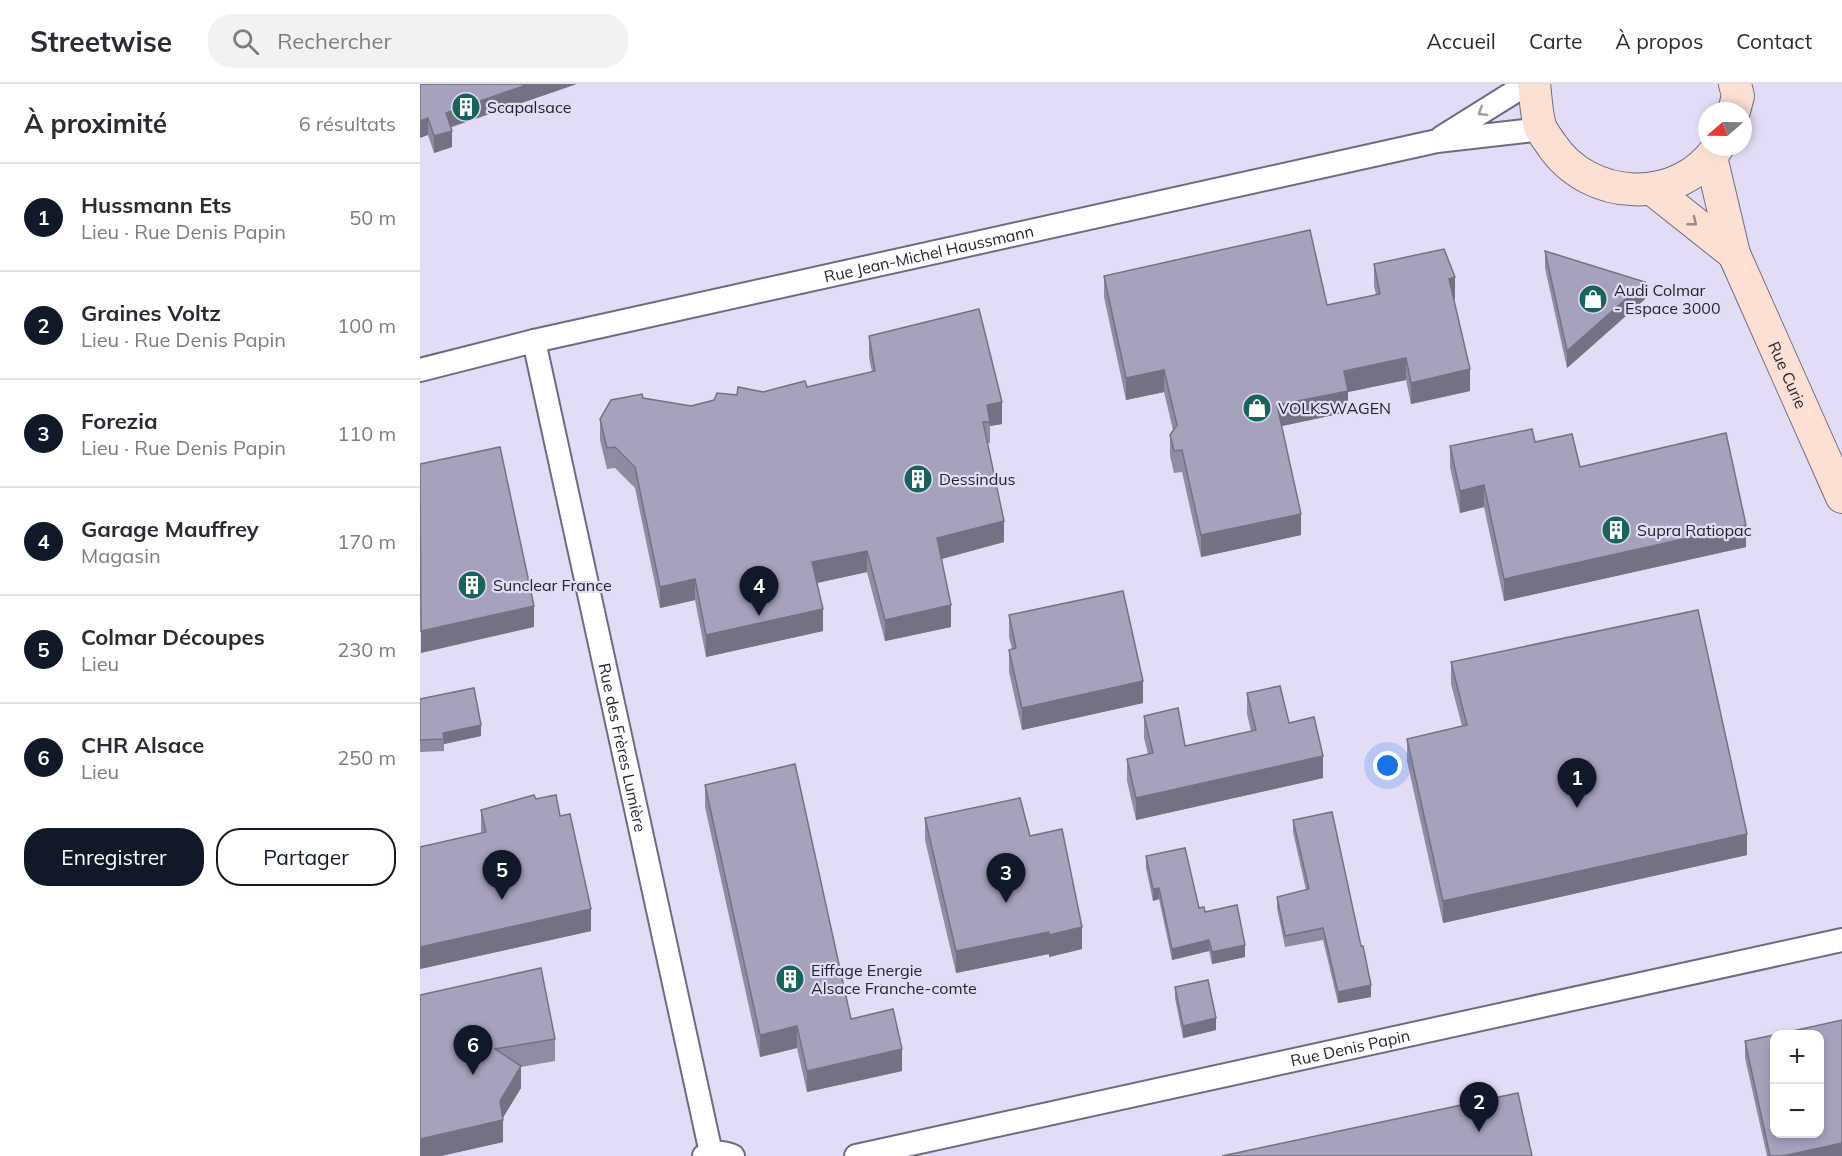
<!DOCTYPE html>
<html lang="fr">
<head>
<meta charset="utf-8">
<style>
  :root { --surface:#fff; --page:#f2f2f3; --text:#2b2b33; --muted:#7c7c81; --line:#e1e1e2; --accent:#111827 }
  body { margin:0; font-family:Mulish,sans-serif; background:var(--page); color:var(--text) }
  .controls { position:absolute; right:18px; bottom:18px; display:grid; overflow:hidden; border-radius:12px; box-shadow:0 3px 9px #0003 }
  .controls button { width:54px; height:54px; display:grid; place-items:center; padding:0; border:0; border-bottom:2px solid var(--line); background:var(--surface); color:var(--text); font:30px sans-serif }
  .compass { position:absolute; left:1278px; top:18px; width:54px; height:54px; border-radius:50%; background:var(--surface); box-shadow:0 3px 9px #0003; rotate:250deg }
  .you { position:absolute; left:968px; top:682px; width:21px; height:21px; margin:-15px; border:4px solid #fff; border-radius:50%; background:#1a73e8; box-shadow:0 0 0 9px #1a73e833 }
  .badge { display:grid; place-items:center; width:39px; height:39px; border-radius:50%; background:var(--accent); color:#fff; font-size:20px; font-weight:700 }
  .pin { position:absolute; translate:-50% -50px; filter:drop-shadow(0 2px 3px #0008) }
  .pin::after { content:''; position:absolute; top:32px; width:21px; height:18px; background:inherit; clip-path:polygon(0 0,100% 0,50% 100%) }
  .list { margin:0; padding:0; list-style:none }
  h2 { display:flex; justify-content:space-between; align-items:center; height:78px; margin:0; padding:0 24px; font-size:26px }
  h2 small { font-size:20px; font-weight:400; color:var(--muted) }
  .list li { display:grid; grid-template-columns:39px 1fr auto; gap:18px; align-items:center; box-sizing:border-box; height:108px; padding:0 24px; border-top:2px solid var(--line) }
  .list b { display:block; font-size:22px; white-space:nowrap }
  .list p { margin:0; font-size:20px; white-space:nowrap; color:var(--muted) }
  .list em { font-size:20px; font-style:normal; color:var(--muted) }
  .actions { display:flex; gap:12px; padding:18px 24px }
  .actions a { flex:1; padding:14px 0; border:2px solid var(--accent); border-radius:24px; text-align:center; font-size:21px; color:var(--accent) }
  .actions .main { background:var(--accent); color:#fff }
  .icon { flex:none; width:33px; height:33px; fill:none; stroke:currentColor; stroke-width:2; stroke-linecap:round; stroke-linejoin:round }
  .map { position:relative; flex:none; width:1422px; height:1072px; overflow:hidden }
  header { display:flex; align-items:center; gap:36px; box-sizing:border-box; height:84px; padding:0 30px; background:var(--surface); border-bottom:2px solid var(--line) }
  header strong { font-size:28px }
  nav { display:flex; gap:33px; margin-inline-start:auto; font-size:21px }
  .search { width:420px; height:54px; background:var(--page); display:flex; align-items:center; gap:15px; box-sizing:border-box; padding:0 21px; border-radius:24px; color:var(--muted); font-size:22px }
  main { display:flex }
  aside { flex:1; background:var(--surface) }
  .map>svg:first-child { display:block }
  .lines { fill:none; stroke-linecap:round; stroke-linejoin:round }
  .minor-casing { stroke:#6f6a81; stroke-width:26 }
  .secondary-casing { stroke:#6f6a81; stroke-width:34 }
  .minor { stroke:#fff; stroke-width:22 }
  .secondary { stroke:#fde0d4; stroke-width:32 }
  .wall { fill:#908ba1 }
  .shaded-wall { fill:#757183 }
  .building { fill:#a7a2bb; stroke:#757183; stroke-width:1.5 }
  .oneway { stroke:#9c9ca0 }
  .oneway2 { stroke:#9b8a88 }
  .labels { text-anchor:middle; stroke-width:4.5; stroke-linejoin:round; paint-order:stroke }
  .poi-label { font-size:16px; fill:#24222b; stroke:#e2dcf6; text-anchor:start }
  .street-label { font-size:16px; fill:#24222b; stroke:#e2dcf6 }
</style>
</head>
<body>
<header>
<strong>Streetwise</strong>
<div class="search"><svg class="icon" aria-label="search" viewBox="0 0 24 24"><circle cx="10" cy="10" r="6"/><path d="M15 15l6 6"/></svg>Rechercher</div>
<nav><a>Accueil</a><a>Carte</a><a>À propos</a><a>Contact</a></nav>
</header>
<main>
<aside>
<h2>À proximité<small>6 résultats</small></h2>
<ul class="list">
<li><span class="badge">1</span><div><b>Hussmann Ets</b><p>Lieu · Rue Denis Papin</p></div><em>50 m</em></li>
<li><span class="badge">2</span><div><b>Graines Voltz</b><p>Lieu · Rue Denis Papin</p></div><em>100 m</em></li>
<li><span class="badge">3</span><div><b>Forezia</b><p>Lieu · Rue Denis Papin</p></div><em>110 m</em></li>
<li><span class="badge">4</span><div><b>Garage Mauffrey</b><p>Magasin</p></div><em>170 m</em></li>
<li><span class="badge">5</span><div><b>Colmar Découpes</b><p>Lieu</p></div><em>230 m</em></li>
<li><span class="badge">6</span><div><b>CHR Alsace</b><p>Lieu</p></div><em>250 m</em></li>
</ul>
<div class="actions"><a class="main">Enregistrer</a><a>Partager</a></div>
</aside>
<div class="map">
<svg width="1422" height="1072" viewBox="0 0 1422 1072">
  <rect width="100%" height="100%" fill="#e2dcf6"/>
  <g class="lines">
    <!-- minor casing -->
    <g class="minor-casing">
      <g id="minor">
        <polyline points="1022,53 1107,0"/>
        <path id="s1" d="M 114,257 L 291,1069"/>
        <path id="s2" d="M 0,286 L 114,257 L 1017,57 L 1122,45"/>
        <path d="M 284,1072 C 294,1067 303,1068 313,1072"/>
        <path id="s3" d="M 436,1072 L 1422,856"/>
      </g>
    </g>
    <!-- secondary casing -->
    <g class="secondary-casing">
      <g id="secondary">
        <path d="M 1114,0 C 1116,14 1116,32 1121,45 C 1124,50 1128,56 1131,60 C 1169,118 1259,122 1298,63"/>
        <polyline points="1314,27 1318,12 1315,0"/>
        <path id="s4" d="M 1291,73 L 1314,170 L 1422,413"/>
        <polyline points="1232,105 1314,170"/>
      </g>
    </g>
    <!-- minor -->
    <use href="#minor" class="minor"/>
    <!-- secondary -->
    <use href="#secondary" class="secondary"/>
  </g>
  <!-- wall -->
  <g class="wall">
    <polygon points="0,0 31,44 32,63 14,69 8,51"/>
    <polygon points="1125,167 1225,215 1147,284 1125,184"/>
    <polygon points="954,180 1035,215 1034,215 1050,307 991,320 986,296 928,308 928,328 862,342 881,451 781,473 762,388 754,389 750,372 750,351 753,346 744,308 706,316 684,213 684,192 907,221 956,211 954,202"/>
    <polygon points="449,252 582,340 570,342 570,359 567,359 584,458 522,475 531,543 465,557 447,488 397,499 403,547 286,573 275,516 240,524 215,404 195,384 187,385 180,356 180,335 223,314 271,322 317,311 387,303 452,288 449,273"/>
    <polygon points="1115,358 1160,383 1326,463 1084,517 1064,423 1040,429 1030,383 1030,362"/>
    <polygon points="589,531 723,619 602,646 589,588 589,566 592,565 589,553"/>
    <polygon points="1031,578 1327,771 1023,839 987,677 987,655 1042,642 1031,600"/>
    <polygon points="827,609 869,639 903,694 716,736 707,697 707,675 728,670 724,654 724,632 765,662 831,647 827,630"/>
    <polygon points="0,615 61,652 24,660 24,667 0,668"/>
    <polygon points="285,701 431,935 482,987 387,1008 377,964 340,973 285,723"/>
    <polygon points="116,715 140,732 171,847 0,885 0,763 61,749 61,726"/>
    <polygon points="505,734 610,752 662,865 629,873 629,870 536,889 505,756"/>
    <polygon points="873,736 951,913 918,919 903,856 865,863 857,824 857,813 886,806 873,748"/>
    <polygon points="726,772 779,824 785,828 825,873 792,880 789,867 752,876 739,815 733,817 726,784"/>
    <polygon points="755,903 796,946 763,954 755,914"/>
    <polygon points="0,911 135,955 135,977 101,983 101,1004 83,1033 83,1058 21,1072 0,1072"/>
    <polygon points="1325,957 1422,1072 1347,1072 1325,974"/>
  </g>
  <!-- shaded-wall -->
  <g class="shaded-wall">
    <polygon points="109,0 157,0 26,45 26,29"/>
    <polygon points="8,34 8,51 0,54 0,37"/>
    <polygon points="32,47 32,63 14,69 14,52"/>
    <polygon points="1035,193 1035,215 1029,216 1029,195"/>
    <polygon points="1225,198 1225,215 1147,284 1147,267"/>
    <polygon points="986,274 986,296 928,308 928,328 857,343 857,321 924,287"/>
    <polygon points="1050,285 1050,307 991,320 991,299"/>
    <polygon points="744,286 744,308 706,316 706,294"/>
    <polygon points="582,318 582,340 570,342 567,321"/>
    <polygon points="1064,401 1064,423 1040,429 1040,407"/>
    <polygon points="881,430 881,451 781,473 781,451"/>
    <polygon points="584,437 584,458 517,476 517,454"/>
    <polygon points="1326,441 1326,463 1084,517 1084,495"/>
    <polygon points="447,467 447,488 392,500 392,478"/>
    <polygon points="275,495 275,516 240,524 240,503"/>
    <polygon points="531,521 531,543 465,557 465,536"/>
    <polygon points="114,522 114,543 1,569 1,547"/>
    <polygon points="403,525 403,547 286,573 286,551"/>
    <polygon points="723,597 723,619 602,646 602,624"/>
    <polygon points="61,641 61,652 24,660 23,649"/>
    <polygon points="903,672 903,694 716,736 716,714"/>
    <polygon points="1327,750 1327,771 1023,839 1023,817"/>
    <polygon points="739,804 739,815 733,817 733,805"/>
    <polygon points="171,825 171,847 0,885 0,863"/>
    <polygon points="662,843 662,865 629,873 629,851"/>
    <polygon points="629,848 629,870 536,889 536,867"/>
    <polygon points="789,856 789,867 752,876 752,865"/>
    <polygon points="825,861 825,873 792,880 792,868"/>
    <polygon points="951,901 951,913 918,919 918,908"/>
    <polygon points="796,934 796,946 763,954 763,942"/>
    <polygon points="377,942 377,964 340,973 340,951"/>
    <polygon points="482,965 482,987 387,1008 387,987"/>
    <polygon points="101,982 101,1004 81,1037 83,1036 83,1058 21,1072 0,1072 0,1055 80,1017"/>
    <polygon points="1422,1059 1422,1072 1363,1072"/>
  </g>
  <!-- building -->
  <g class="building">
    <polygon points="0,0 109,0 26,29 32,47 14,52 8,34 0,37"/>
    <polygon points="890,146 907,221 960,210 954,180 1024,165 1035,193 1029,195 1050,285 991,299 986,274 924,287 928,307 857,321 881,430 781,451 762,366 754,367 750,351 757,341 744,286 706,294 684,192"/>
    <polygon points="1125,167 1225,198 1147,267"/>
    <polygon points="559,225 582,318 567,321 570,338 563,338 584,437 517,454 531,521 465,536 447,467 392,478 403,525 286,551 275,495 240,503 215,383 195,363 187,364 180,335 191,316 222,310 223,314 271,322 294,316 297,309 317,311 318,303 343,308 385,297 387,303 455,287 449,252"/>
    <polygon points="1112,345 1115,358 1152,350 1160,383 1306,349 1326,441 1084,495 1064,401 1040,407 1030,362"/>
    <polygon points="80,363 114,522 1,547 0,380"/>
    <polygon points="703,507 723,597 602,624 589,566 596,564 589,531"/>
    <polygon points="1278,526 1327,750 1023,817 987,655 1047,641 1031,578"/>
    <polygon points="860,602 869,639 894,633 903,672 716,714 707,675 733,669 724,632 758,624 765,662 836,646 827,609"/>
    <polygon points="54,604 61,641 23,649 24,655 0,656 0,615"/>
    <polygon points="375,680 431,935 473,925 482,965 387,987 377,942 340,951 285,701"/>
    <polygon points="114,711 116,715 136,711 140,732 150,730 171,825 0,863 0,763 66,748 61,726"/>
    <polygon points="600,714 610,752 642,745 662,843 629,851 629,848 536,867 505,734"/>
    <polygon points="912,728 941,862 943,862 951,901 918,908 903,844 865,852 857,813 889,805 873,736"/>
    <polygon points="765,764 779,824 784,823 785,828 817,821 825,861 792,868 789,856 752,865 739,804 733,805 726,772"/>
    <polygon points="121,884 135,955 75,965 101,982 80,1017 83,1036 0,1055 0,911"/>
    <polygon points="788,896 796,934 763,942 755,903"/>
    <polygon points="1422,936 1422,1059 1363,1072 1350,1072 1325,957 1354,951 1354,1050 1400,1050 1400,951 1355,951"/>
    <polygon points="1098,1009 1112,1072 802,1072"/>
  </g>
  <!-- one-way arrows -->
  <defs><path id="oneway-chevron" d="M-2-3.5L2.5 0L-2 3.5" fill="none" stroke-width="1.6" stroke-linecap="round" stroke-linejoin="round" transform="scale(1.5)"/></defs>
  <use class="oneway" href="#oneway-chevron" transform="translate(1062 28) rotate(148)"/>
  <use class="oneway2" href="#oneway-chevron" transform="translate(1273 138) rotate(38)"/>
  <!-- icons -->
  <defs>
    <g id="building-disc" transform="scale(1.5)"><circle r="9.5" fill="#18635a" stroke="#e2dcf6"/><path d="M-4-6H4V6H1V3H-1V6H-4ZM-2.5-4.3h1.7v1.8h-1.7ZM.8-4.3h1.7v1.8H.8ZM-2.5-1h1.7V.8h-1.7ZM.8-1h1.7V.8H.8Z" fill="#fff"/></g>
    <g id="shop-disc" transform="scale(1.5)"><circle r="9.5" fill="#18635a" stroke="#e2dcf6"/><path d="M-5-2.5h2.3a2.7 3.5 0 0 1 5.4 0H5L5.5 6h-11ZM-1.5-2.5h3a1.5 2.3 0 0 0-3 0Z" fill="#fff"/></g>
  </defs>
  <g fill-rule="evenodd">
    <use href="#building-disc" x="46" y="23"/>
    <use href="#shop-disc" x="1173" y="215"/>
    <use href="#shop-disc" x="837" y="324"/>
    <use href="#building-disc" x="498" y="395"/>
    <use href="#building-disc" x="1196" y="446"/>
    <use href="#building-disc" x="52" y="501"/>
    <use href="#building-disc" x="370" y="895"/>
  </g>
  <g class="labels">
    <!-- poi labels -->
    <g class="poi-label">
      <text x="67" y="29">Scapalsace</text>
      <text x="1194" y="212">Audi Colmar<tspan x="1194" dy="18">- Espace 3000</tspan></text>
      <text x="858" y="330">VOLKSWAGEN</text>
      <text x="519" y="401">Dessindus</text>
      <text x="1217" y="452">Supra Ratiopac</text>
      <text x="73" y="507">Sunclear France</text>
      <text x="391" y="892">Eiffage Energie<tspan x="391" dy="18">Alsace Franche-comte</tspan></text>
    </g>
    <!-- street labels -->
    <g class="street-label">
      <text dy="6" stroke="none"><textPath href="#s2" startOffset="522">Rue Jean-Michel Haussmann</textPath></text>
      <text dy="6" stroke="none"><textPath href="#s4" startOffset="232">Rue Curie</textPath></text>
      <text dy="6" stroke="none"><textPath href="#s1" startOffset="416">Rue des Frères Lumière</textPath></text>
      <text dy="6" stroke="none"><textPath href="#s3" startOffset="506">Rue Denis Papin</textPath></text>
    </g>
  </g>
</svg>
<div class="controls">
<button>+</button>
<button>−</button>
</div>
<svg class="compass" viewBox="-18 -18 36 36"><path d="M0-13l5 13h-10z" fill="#e53935"/><path d="M0 13l5-13h-10z" fill="#7c7c81"/></svg>
<div class="you"></div>
<div class="pin badge" style="left:1157px;top:724px">1</div>
<div class="pin badge" style="left:1059px;top:1048px">2</div>
<div class="pin badge" style="left:586px;top:819px">3</div>
<div class="pin badge" style="left:339px;top:532px">4</div>
<div class="pin badge" style="left:82px;top:816px">5</div>
<div class="pin badge" style="left:53px;top:991px">6</div>
</div>
</main>
</body>
</html>
